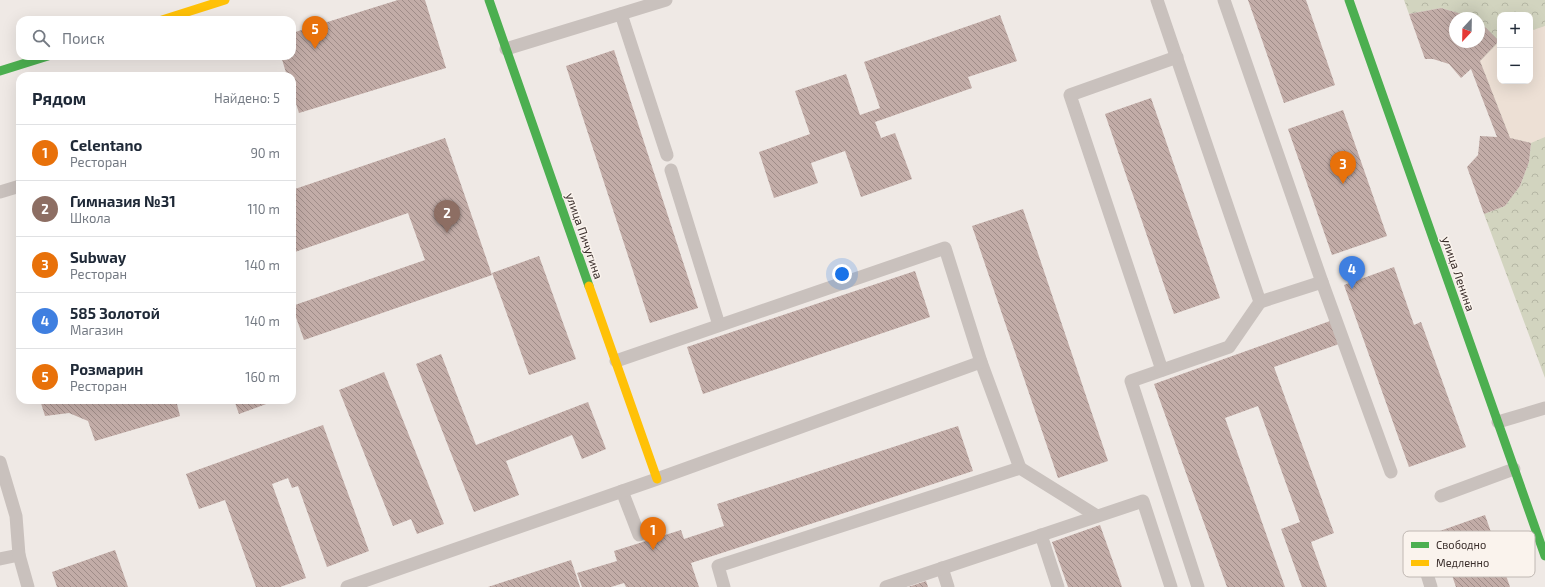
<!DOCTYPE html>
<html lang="ru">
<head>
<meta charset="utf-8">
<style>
  :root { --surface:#fff; --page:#f6f6f7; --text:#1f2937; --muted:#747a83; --line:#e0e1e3; --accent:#796f6c }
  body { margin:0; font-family:"Exo 2",sans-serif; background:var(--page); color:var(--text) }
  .controls { position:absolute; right:12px; top:12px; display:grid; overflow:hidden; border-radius:8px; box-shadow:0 4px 16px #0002 }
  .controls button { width:36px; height:36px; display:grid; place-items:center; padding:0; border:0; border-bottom:1px solid var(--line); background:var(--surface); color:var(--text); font:20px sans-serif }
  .compass { position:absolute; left:1449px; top:12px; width:36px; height:36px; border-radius:50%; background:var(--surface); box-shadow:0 4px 16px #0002; rotate:202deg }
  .you { position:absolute; left:842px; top:274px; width:14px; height:14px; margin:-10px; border:3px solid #fff; border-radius:50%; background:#1a73e8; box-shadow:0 0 0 6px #1a73e833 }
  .badge { display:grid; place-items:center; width:26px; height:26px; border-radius:50%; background:var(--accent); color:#fff; font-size:13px; font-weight:700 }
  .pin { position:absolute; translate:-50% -33px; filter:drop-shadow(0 1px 2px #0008) }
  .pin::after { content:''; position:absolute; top:21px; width:14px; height:12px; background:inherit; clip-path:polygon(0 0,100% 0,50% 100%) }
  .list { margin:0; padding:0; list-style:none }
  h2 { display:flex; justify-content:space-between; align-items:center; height:52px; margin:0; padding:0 16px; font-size:17px }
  h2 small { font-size:13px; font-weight:400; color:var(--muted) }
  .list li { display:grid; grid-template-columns:26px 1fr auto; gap:12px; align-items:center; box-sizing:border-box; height:56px; padding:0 16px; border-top:1px solid var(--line) }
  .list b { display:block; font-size:15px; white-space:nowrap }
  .list p { margin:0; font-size:13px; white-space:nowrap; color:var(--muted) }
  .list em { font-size:13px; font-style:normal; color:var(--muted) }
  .icon { flex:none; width:22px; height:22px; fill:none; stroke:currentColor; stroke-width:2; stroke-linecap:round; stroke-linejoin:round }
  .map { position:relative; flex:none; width:1545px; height:587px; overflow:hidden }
  .search { position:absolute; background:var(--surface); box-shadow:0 4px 16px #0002; left:16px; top:16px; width:280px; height:44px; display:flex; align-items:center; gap:10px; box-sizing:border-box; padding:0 14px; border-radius:12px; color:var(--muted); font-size:15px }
  .panel { position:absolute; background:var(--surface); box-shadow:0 4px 16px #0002; left:16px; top:72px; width:280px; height:332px; border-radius:12px }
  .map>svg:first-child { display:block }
  .forest { fill:url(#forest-crowns); fill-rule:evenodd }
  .plaza { fill:#ede0d5 }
  .building { fill:url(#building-back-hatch) }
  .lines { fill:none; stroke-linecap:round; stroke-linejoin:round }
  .lane { stroke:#c9c1bd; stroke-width:13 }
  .fast { stroke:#4caf50; stroke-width:9 }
  .slow { stroke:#ffc107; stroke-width:9 }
  .labels { text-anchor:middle; stroke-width:3; stroke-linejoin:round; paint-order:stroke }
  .street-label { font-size:12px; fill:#3a2e2b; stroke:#faf3ed }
  .key { fill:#faf3ed; stroke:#c0b8b3; stroke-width:1 }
  .key-label { font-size:11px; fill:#3a2e2b }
</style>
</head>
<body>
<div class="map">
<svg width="1545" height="587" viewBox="0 0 1545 587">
  <defs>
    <pattern id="forest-crowns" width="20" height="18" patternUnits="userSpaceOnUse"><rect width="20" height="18" fill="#d2d4bf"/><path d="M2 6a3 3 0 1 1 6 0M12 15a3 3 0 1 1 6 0" fill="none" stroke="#b5b6a4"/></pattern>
    <pattern id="building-back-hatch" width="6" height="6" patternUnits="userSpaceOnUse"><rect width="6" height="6" fill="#c2aca7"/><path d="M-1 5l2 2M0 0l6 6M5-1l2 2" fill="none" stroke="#9f8c88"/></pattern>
  </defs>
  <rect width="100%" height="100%" fill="#efe9e5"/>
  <!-- forest -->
  <path class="forest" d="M 1404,0 L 1545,0 L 1545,378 L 1484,214 L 1505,206 L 1520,186 L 1529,162 L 1531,143 L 1510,138 L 1480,61 L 1499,41 L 1486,28 L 1479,23 L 1479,18 L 1471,18 L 1468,16 L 1441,8 L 1409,14 ZM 1500,15 L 1530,15 L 1530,81 L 1500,81 Z"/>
  <!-- plaza -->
  <polygon class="plaza" points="1545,26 1545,137 1531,143 1510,138 1480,61 1500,41 1500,81 1530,81 1530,31"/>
  <!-- building -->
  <g class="building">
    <polygon points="398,0 425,0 446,68 299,113 292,91 292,76 287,76 281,56 292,56 292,33"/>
    <polygon points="1248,0 1306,0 1335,85 1284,103"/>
    <polygon points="1441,8 1468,16 1471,18 1455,18 1455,42 1479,42 1479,23 1486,28 1499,41 1480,61 1510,138 1531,143 1529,162 1520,186 1505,206 1484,214 1467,167 1478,155 1480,136 1497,137 1471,69 1461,78 1449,64 1433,59 1425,59 1409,14"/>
    <polygon points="1000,15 1017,61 968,77 972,88 875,122 881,138 895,133 912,179 861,197 845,151 811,163 818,183 774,198 759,152 810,134 795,91 846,74 860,115 880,108 864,62"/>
    <polygon points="614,50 698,308 650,323 566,66"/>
    <polygon points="1151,98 1220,298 1174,314 1105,114"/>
    <polygon points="1343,110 1387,236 1332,255 1288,129"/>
    <polygon points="445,138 492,275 304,340 292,306 425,260 408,213 292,253 292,190"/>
    <polygon points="1023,209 1108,461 1058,478 972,226"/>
    <polygon points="539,256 576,359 529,375 492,273"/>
    <polygon points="1394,267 1414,325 1421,322 1466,447 1409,467 1344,285"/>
    <polygon points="915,271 930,317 703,394 687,347"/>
    <polygon points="1330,321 1339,344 1274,367 1334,533 1311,542 1327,587 1302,587 1281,529 1300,522 1258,406 1225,418 1285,587 1227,587 1154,384"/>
    <polygon points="441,354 476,445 588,402 606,449 582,459 572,435 506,461 519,495 474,512 416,364"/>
    <polygon points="384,372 444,524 417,534 411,519 393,526 339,390"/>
    <polygon points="40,400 176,400 180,416 95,441 88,421 69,413 45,416"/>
    <polygon points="234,400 277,400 239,414"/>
    <polygon points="323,425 369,551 327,567 298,486 292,488 288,478 272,484 306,578 280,587 256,587 225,500 199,509 186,474"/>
    <polygon points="958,426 973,471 691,563 699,587 626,587 624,583 611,587 582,587 577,573 617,561 614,551 681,530 684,539 724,526 717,504"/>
    <polygon points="1485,515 1510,587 1456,587 1437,532"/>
    <polygon points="1100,525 1122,587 1068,587 1052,542"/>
    <polygon points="115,550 128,587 57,587 52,572"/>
    <polygon points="571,560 580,587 488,587"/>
    <polygon points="926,581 928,587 908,587"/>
  </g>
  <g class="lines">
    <!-- lane -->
    <g class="lane">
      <polyline points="1157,0 1260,302 1229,347 1131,381 1198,587"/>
      <polyline points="1224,0 1322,282 1391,472"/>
      <polyline points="621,14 667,155"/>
      <polyline points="506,49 666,0"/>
      <polyline points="671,170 719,325"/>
      <polyline points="0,192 20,186"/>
      <polyline points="1260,302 1322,282"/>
      <polyline points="616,361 945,248 981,362 1020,468"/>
      <polyline points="1162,370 1070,95 1177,57"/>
      <polyline points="1498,422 1545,408"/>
      <polyline points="0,462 16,516 19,555 0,559"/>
      <polyline points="622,491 639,535"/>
      <polyline points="1441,496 1514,469"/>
      <polyline points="1041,535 1058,587"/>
      <polyline points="1417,542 1431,587"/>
      <polyline points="19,555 28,587"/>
      <polyline points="942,568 948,587"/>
      <polyline points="347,587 657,479 981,362"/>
      <polyline points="724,587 718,566 1020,468 1097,516"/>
      <polyline points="886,587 1143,501 1171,587"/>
    </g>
    <!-- fast -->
    <g class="fast">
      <polyline points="489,0 589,286"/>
      <polyline points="1349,0 1545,556"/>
      <polyline points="0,71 48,56"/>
    </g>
    <!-- slow -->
    <g class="slow">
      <polyline points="162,20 225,0"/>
      <polyline points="589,286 657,479"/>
    </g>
  </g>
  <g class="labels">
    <!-- street labels -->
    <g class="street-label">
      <text transform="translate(584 236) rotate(71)" y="4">улица Пичугина</text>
      <text transform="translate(1458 274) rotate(71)" y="4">улица Ленина</text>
    </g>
  </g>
  <!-- legend -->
  <rect x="1403" y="531" width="132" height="46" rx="6" class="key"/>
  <rect x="1411" y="542" width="18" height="6" fill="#4caf50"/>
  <rect x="1411" y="560" width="18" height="6" fill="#ffc107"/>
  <g class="key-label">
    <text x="1436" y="549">Свободно</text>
    <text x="1436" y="567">Медленно</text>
  </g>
</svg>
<div class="controls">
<button>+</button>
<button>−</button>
</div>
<svg class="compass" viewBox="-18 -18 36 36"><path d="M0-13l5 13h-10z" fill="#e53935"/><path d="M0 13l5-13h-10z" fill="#747a83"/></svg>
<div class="you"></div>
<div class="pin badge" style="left:653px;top:550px;background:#e8710a">1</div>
<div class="pin badge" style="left:447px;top:233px;background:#8d6e63">2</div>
<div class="pin badge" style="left:1343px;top:184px;background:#e8710a">3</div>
<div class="pin badge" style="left:1352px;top:289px;background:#3f7fe0">4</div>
<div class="pin badge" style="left:315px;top:49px;background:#e8710a">5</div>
<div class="search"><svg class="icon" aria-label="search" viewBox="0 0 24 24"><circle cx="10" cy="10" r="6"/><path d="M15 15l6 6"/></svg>Поиск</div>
<section class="panel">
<h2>Рядом<small>Найдено: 5</small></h2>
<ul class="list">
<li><span class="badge" style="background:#e8710a">1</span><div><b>Celentano</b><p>Ресторан</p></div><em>90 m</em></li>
<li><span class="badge" style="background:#8d6e63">2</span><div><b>Гимназия №31</b><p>Школа</p></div><em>110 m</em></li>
<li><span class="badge" style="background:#e8710a">3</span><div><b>Subway</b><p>Ресторан</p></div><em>140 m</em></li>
<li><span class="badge" style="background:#3f7fe0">4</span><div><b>585 Золотой</b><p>Магазин</p></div><em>140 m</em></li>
<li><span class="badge" style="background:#e8710a">5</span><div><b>Розмарин</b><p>Ресторан</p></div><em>160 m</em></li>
</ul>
</section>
</div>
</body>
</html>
